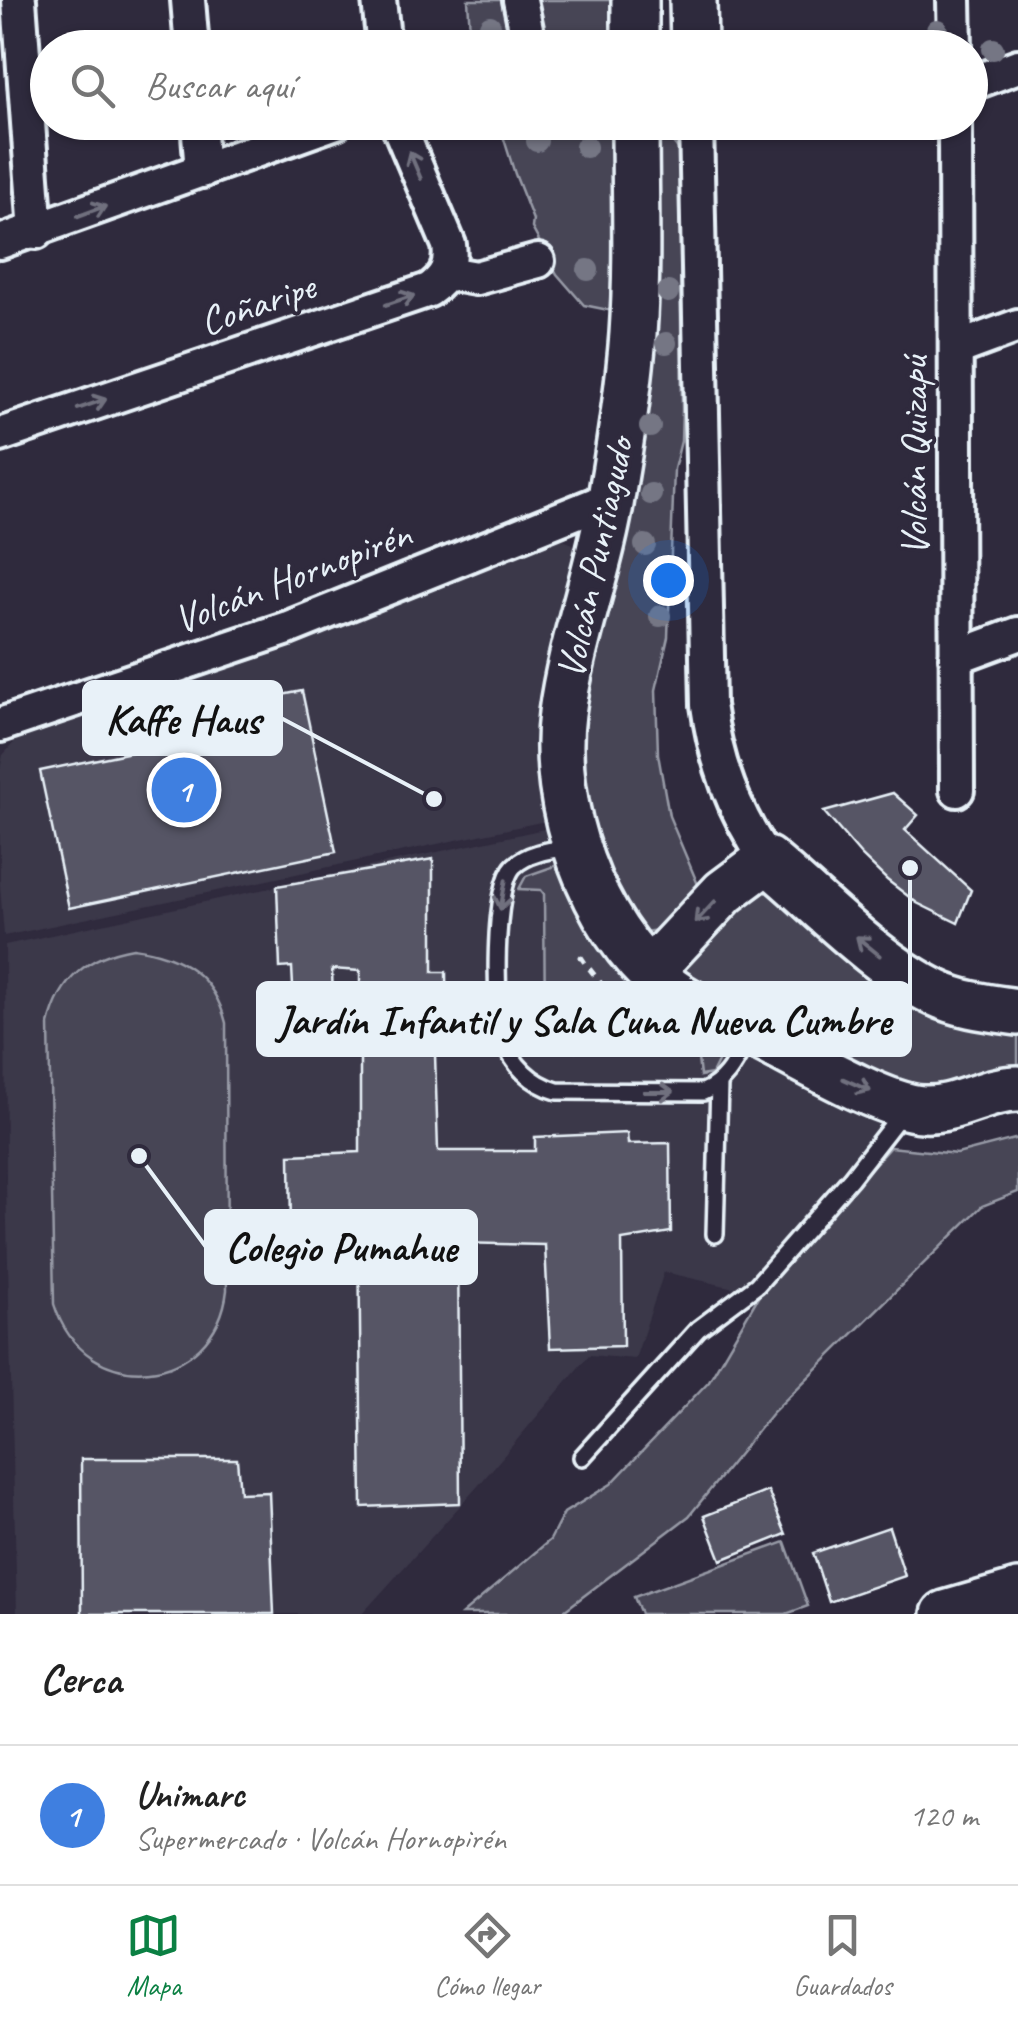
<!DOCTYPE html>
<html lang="es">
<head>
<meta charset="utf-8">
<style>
  :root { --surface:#fff; --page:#f2f2f2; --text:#222; --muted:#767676; --line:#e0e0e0; --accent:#0b8043 }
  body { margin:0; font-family:Caveat,sans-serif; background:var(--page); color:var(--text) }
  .you { position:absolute; left:668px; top:580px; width:35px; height:35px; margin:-25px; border:8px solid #fff; border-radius:50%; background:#1a73e8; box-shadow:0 0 0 15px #1a73e833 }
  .badge { display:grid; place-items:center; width:65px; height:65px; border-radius:50%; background:var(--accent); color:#fff; font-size:32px; font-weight:700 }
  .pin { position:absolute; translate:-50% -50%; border:5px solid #fff; box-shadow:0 2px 10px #0006 }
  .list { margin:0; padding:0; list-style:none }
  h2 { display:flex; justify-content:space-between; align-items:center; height:130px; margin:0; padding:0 40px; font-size:42px }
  h2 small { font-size:32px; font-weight:400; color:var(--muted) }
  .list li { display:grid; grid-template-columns:65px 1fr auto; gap:30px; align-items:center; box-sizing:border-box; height:140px; padding:0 40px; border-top:2px solid var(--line) }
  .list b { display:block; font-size:38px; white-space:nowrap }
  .list p { margin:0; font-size:32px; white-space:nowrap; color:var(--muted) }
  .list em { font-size:32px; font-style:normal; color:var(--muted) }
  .icon { flex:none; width:55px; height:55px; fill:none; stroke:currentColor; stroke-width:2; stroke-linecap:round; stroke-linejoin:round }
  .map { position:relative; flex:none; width:1018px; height:1614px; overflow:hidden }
  .search { position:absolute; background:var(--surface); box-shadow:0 2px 8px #0004; left:30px; right:30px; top:30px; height:110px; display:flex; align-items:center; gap:25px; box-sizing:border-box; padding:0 35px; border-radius:55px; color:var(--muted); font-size:38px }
  .sheet { height:270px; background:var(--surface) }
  nav { display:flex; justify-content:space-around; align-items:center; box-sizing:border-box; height:140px; border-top:2px solid var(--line); background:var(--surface); font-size:28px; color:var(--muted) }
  nav a { display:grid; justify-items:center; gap:5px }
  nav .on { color:var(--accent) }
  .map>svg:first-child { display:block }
  .built { fill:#3b3749 }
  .green { fill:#464455; stroke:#979aa6; stroke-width:2.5 }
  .building { fill:#575565; stroke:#e8f1f8; stroke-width:2.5 }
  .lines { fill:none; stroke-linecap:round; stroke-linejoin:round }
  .service-casing { stroke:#e8f1f8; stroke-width:22 }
  .minor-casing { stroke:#e8f1f8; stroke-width:40 }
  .secondary-casing { stroke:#e8f1f8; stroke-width:52 }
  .path { stroke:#e8f1f8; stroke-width:5; stroke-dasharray:8 8; stroke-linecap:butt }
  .service { stroke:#2f2a3d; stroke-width:15 }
  .minor { stroke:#2f2a3d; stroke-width:32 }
  .secondary { stroke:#2f2a3d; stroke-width:45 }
  .tree { fill:#757684 }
  .oneway { stroke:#70707e }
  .labels { text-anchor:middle; stroke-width:8; stroke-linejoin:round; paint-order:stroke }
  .street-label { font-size:40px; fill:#e8f1f8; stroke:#2f2a3d }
  .leader { fill:none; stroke:#e8f1f8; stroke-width:4 }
  .callout-dot { fill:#e8f1f8; stroke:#2f2a3d; stroke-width:4 }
  .callout { fill:#e8f1f8; stroke:#e8f1f8; stroke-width:4 }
  .callout-label { font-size:42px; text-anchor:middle; font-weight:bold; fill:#111 }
</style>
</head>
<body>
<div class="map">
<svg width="1018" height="1614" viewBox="0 0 1018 1614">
  <rect width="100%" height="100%" fill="#2f2a3d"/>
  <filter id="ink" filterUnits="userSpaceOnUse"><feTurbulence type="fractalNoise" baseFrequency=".01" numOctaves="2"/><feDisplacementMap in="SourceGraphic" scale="20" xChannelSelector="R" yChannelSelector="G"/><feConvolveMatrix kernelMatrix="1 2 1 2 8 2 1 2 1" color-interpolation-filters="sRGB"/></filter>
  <g filter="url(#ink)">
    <!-- built -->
    <g class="built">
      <polygon points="553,536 573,544 578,558 542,687 555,819 4,936 0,886 0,770 3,755 26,729"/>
      <polygon points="558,826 574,870 775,1058 885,1126 743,1290 664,1272 635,1359 589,1355 478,1486 362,1614 17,1614 6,1184 5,945"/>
    </g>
    <!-- green -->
    <g class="green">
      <polygon points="468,0 621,0 620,47 471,47"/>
      <polygon points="499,123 620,123 618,312 584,305 557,274 532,228 533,220 515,174"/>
      <polygon points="662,139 672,141 679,150 682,409 681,441 674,469 668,637 656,690 658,754 669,816 699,887 658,930 644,932 608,886 574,751 655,141"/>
      <polygon points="566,862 728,1042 712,1074 700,1076 697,1050 567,1051 545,1028 544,894 541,890 519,889 526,876"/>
      <polygon points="769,888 1018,1030 1018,1080 930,1095 735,1013 680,970 687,952 762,889"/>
      <path d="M 133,948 C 180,954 214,975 226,1023 L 227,1290 C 216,1388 85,1404 54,1304 L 49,1024 C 60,979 87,956 133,948 Z"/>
      <polygon points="1018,1138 1018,1192 982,1206 772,1413 689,1516 560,1614 462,1614 550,1540 564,1513 611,1484 709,1381 764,1287 890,1147 957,1154"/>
      <polygon points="785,1542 808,1606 786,1614 641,1614 634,1597"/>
    </g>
    <!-- building -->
    <g class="building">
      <polygon points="302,691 336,852 69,908 40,771 252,727 247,702"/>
      <polygon points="893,793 918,815 905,830 971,890 958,923 917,903 887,880 861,855 824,812"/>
      <polygon points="433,859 433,972 446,972 447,1051 435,1054 438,1151 535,1151 535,1137 627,1133 628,1144 670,1143 671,1232 622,1240 623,1346 550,1348 545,1245 458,1243 460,1503 362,1507 359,1233 291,1233 290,1155 360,1152 360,971 332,969 333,1002 294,1006 292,967 280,968 277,886"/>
      <polygon points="81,1459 237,1459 240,1493 269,1492 274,1614 82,1614"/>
      <polygon points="768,1491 786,1534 721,1560 704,1516"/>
      <polygon points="889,1527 905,1576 829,1602 813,1553"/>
    </g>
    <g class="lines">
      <!-- service casing -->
      <g class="service-casing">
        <g id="service">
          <path d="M 571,847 C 552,850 529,852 514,866 C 493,887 494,1011 504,1040 C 512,1065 532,1084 557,1091 L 703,1092 C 728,1082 737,1058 749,1036"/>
          <polyline points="715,1234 719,1084"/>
          <polyline points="582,1457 698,1329 757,1285 851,1178 904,1110"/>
        </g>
      </g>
      <!-- minor casing -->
      <g class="minor-casing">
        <g id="minor">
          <polyline points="19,0 36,232"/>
          <polyline points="188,0 192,48"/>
          <polyline points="379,0 384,48"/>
          <polyline points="520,0 530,48"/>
          <polyline points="954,0 955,48"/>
          <polyline points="970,84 1018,66"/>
          <polyline points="198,122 202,171"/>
          <path d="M 696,122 L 708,705 C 716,763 734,812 767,860"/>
          <polyline points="955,122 957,790"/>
          <polyline points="0,242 336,122"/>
          <polyline points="447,273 476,278 538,261"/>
          <polyline points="956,349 1018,326"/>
          <path d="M 0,435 L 429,290 C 446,278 452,266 449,245 L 397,122"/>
          <polyline points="956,657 1018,634"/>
          <polyline points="0,725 288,628 611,498"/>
        </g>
      </g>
      <!-- secondary casing -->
      <g class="secondary-casing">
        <g id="secondary">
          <polyline points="635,0 635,48"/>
          <polyline points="693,0 694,48"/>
          <path d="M 635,122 C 635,193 638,264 633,334 C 629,387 621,439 612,492 C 601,566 572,638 562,713 C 550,805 591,926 665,986 C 694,1009 731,1022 764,1039 C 801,1058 884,1107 923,1109 C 957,1111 985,1089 1018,1089"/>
          <path d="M 649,972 L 724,892 L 767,860 C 819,903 875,964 936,993 C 961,1005 990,1008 1018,1012"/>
          <polyline points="945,1614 1018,1593"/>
        </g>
      </g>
      <!-- path -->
      <polyline class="path" points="524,1029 544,1019 619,1033 632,1023 585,963 581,957 586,949"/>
      <!-- service -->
      <use href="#service" class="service"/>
      <!-- minor -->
      <use href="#minor" class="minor"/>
      <!-- secondary -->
      <use href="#secondary" class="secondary"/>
    </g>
    <!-- trees -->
    <g class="tree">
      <circle cx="490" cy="26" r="11"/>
      <circle cx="937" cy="30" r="11"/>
      <circle cx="993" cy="49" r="11"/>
      <circle cx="537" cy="141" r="11"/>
      <circle cx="586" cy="147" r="11"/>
      <circle cx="588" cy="270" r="11"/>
      <circle cx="668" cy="292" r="11"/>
      <circle cx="666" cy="343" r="11"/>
      <circle cx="650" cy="427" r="11"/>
      <circle cx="651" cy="494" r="11"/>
      <circle cx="645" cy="545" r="11"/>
      <circle cx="660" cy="616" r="11"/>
    </g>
    <!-- one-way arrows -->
    <defs><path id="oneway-shaft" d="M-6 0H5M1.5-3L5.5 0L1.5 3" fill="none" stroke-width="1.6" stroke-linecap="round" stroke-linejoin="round" transform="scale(2.5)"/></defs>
    <g class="oneway">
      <use href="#oneway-shaft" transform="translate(415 165) rotate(-113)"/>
      <use href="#oneway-shaft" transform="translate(92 211) rotate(-20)"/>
      <use href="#oneway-shaft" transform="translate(400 300) rotate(-19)"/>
      <use href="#oneway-shaft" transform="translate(92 404) rotate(-19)"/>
      <use href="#oneway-shaft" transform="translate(503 895) rotate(100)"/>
      <use href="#oneway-shaft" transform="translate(705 912) rotate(133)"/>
      <use href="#oneway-shaft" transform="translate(868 946) rotate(-141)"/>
      <use href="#oneway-shaft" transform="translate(857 1085) rotate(24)"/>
      <use href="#oneway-shaft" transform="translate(659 1092)"/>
    </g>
  </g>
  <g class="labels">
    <!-- street labels -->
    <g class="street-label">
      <text transform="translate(257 303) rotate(-19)" y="14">Coñaripe</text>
      <text transform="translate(913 456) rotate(-90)" y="14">Volcán Quizapú</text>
      <text transform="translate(594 558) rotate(-78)" y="14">Volcán Puntiagudo</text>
      <text transform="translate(292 576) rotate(-21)" y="14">Volcán Hornopirén</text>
    </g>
  </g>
  <!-- callouts -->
  <path class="leader" d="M434 799L281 718M910 868L910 1019M139 1156L206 1247"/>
  <g class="callout-dot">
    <circle cx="434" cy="799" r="10"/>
    <circle cx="910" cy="868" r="10"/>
    <circle cx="139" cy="1156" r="10"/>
  </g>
  <g class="callout">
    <rect x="84" y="682" width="197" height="72" rx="10"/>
    <rect x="258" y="983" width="652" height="72" rx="10"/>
    <rect x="206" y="1211" width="270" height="72" rx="10"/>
  </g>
  <g class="callout-label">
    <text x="183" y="733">Kaffe Haus</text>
    <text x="584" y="1034">Jardín Infantil y Sala Cuna Nueva Cumbre</text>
    <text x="341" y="1261">Colegio Pumahue</text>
  </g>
</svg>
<div class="you"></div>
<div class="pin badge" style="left:184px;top:790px;background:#3f7fe0">1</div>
<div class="search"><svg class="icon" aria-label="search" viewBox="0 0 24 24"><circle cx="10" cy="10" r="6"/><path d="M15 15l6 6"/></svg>Buscar aquí</div>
</div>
<section class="sheet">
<h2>Cerca<small></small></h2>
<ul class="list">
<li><span class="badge" style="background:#3f7fe0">1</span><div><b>Unimarc</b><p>Supermercado · Volcán Hornopirén</p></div><em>120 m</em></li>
</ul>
</section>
<nav>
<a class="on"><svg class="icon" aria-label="map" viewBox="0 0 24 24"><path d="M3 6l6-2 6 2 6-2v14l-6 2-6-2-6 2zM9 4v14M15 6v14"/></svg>Mapa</a>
<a><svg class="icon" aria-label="directions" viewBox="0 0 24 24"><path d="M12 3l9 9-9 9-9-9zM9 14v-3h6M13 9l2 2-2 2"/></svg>Cómo llegar</a>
<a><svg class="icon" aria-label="saved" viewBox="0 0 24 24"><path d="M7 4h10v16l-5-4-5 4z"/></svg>Guardados</a>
</nav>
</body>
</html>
